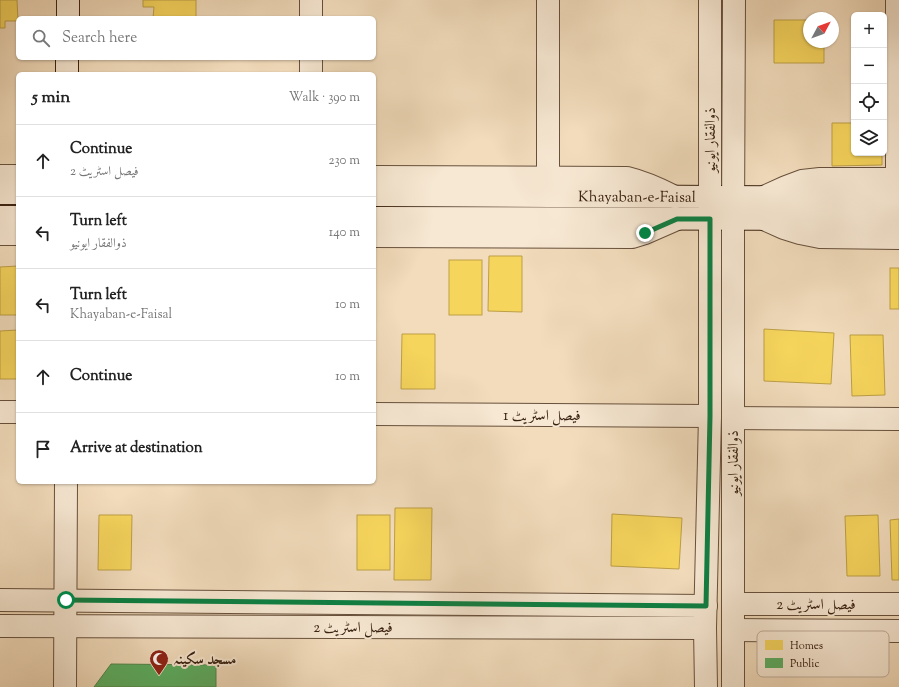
<!DOCTYPE html>
<html lang="en">
<head>
<meta charset="utf-8">
<style>
  :root { --surface:#fff; --page:#f6f6f6; --text:#222; --muted:#767676; --line:#e0e0e0 }
  body { margin:0; font-family:"Sorts Mill Goudy",Amiri,serif; background:var(--page); color:var(--text) }
  .controls { position:absolute; right:12px; top:12px; display:grid; overflow:hidden; border-radius:6px; box-shadow:0 1px 3px #0004 }
  .controls button { width:36px; height:36px; display:grid; place-items:center; padding:0; border:0; border-bottom:1px solid var(--line); background:var(--surface); color:var(--text); font:20px sans-serif }
  .compass { position:absolute; left:803px; top:12px; width:36px; height:36px; border-radius:50%; background:var(--surface); box-shadow:0 1px 3px #0004; rotate:49deg }
  .stop { position:absolute; width:12px; height:12px; margin:-9px; border:3px solid #0b8043; border-radius:50%; background:#fff }
  .stop.end { background:#0b8043; border-color:#fff; box-shadow:0 1px 4px #0008 }
  .list { margin:0; padding:0; list-style:none }
  h2 { display:flex; justify-content:space-between; align-items:center; height:52px; margin:0; padding:0 16px; font-size:17px }
  h2 small { font-size:13px; font-weight:400; color:var(--muted) }
  .list li { display:grid; grid-template-columns:26px 1fr auto; gap:12px; align-items:center; box-sizing:border-box; height:72px; padding:0 16px; border-top:1px solid var(--line) }
  .list b { display:block; font-size:15px; white-space:nowrap }
  .list p { margin:0; font-size:13px; white-space:nowrap; color:var(--muted) }
  .list em { font-size:13px; font-style:normal; color:var(--muted) }
  .icon { flex:none; width:22px; height:22px; fill:none; stroke:currentColor; stroke-width:2; stroke-linecap:round; stroke-linejoin:round }
  .map { position:relative; flex:none; width:899px; height:687px; overflow:hidden }
  .search { position:absolute; background:var(--surface); box-shadow:0 1px 3px #0004; left:16px; top:16px; width:360px; height:44px; display:flex; align-items:center; gap:10px; box-sizing:border-box; padding:0 14px; border-radius:6px; color:var(--muted); font-size:15px }
  .panel { position:absolute; background:var(--surface); box-shadow:0 1px 3px #0004; left:16px; top:72px; width:360px; height:412px; border-radius:6px }
  .map>svg:first-child { display:block }
  .homes { fill:#f6d55c; stroke:#bd9f46 }
  .public { fill:#5aae61; stroke:#508449 }
  .lines { fill:none; stroke-linecap:round; stroke-linejoin:round }
  .minor-casing { stroke:#67503c; stroke-width:24 }
  .tertiary-casing { stroke:#67503c; stroke-width:24 }
  .secondary-casing { stroke:#392111; stroke-width:24 }
  .minor { stroke:#f7e8d3; stroke-width:22 }
  .tertiary { stroke:#f7e8d3; stroke-width:22 }
  .secondary { stroke:#f7e8d3; stroke-width:22 }
  .route { stroke:#0b8043; stroke-width:5 }
  .labels { text-anchor:middle; stroke-width:4; stroke-linejoin:round; paint-order:stroke }
  .street-label { font-size:15px; fill:#392111; stroke:#f7e8d3 }
  .poi-label { font-size:15px; font-weight:bold; fill:#392111; stroke:#f7e8d3; text-anchor:start }
  .key { fill:#f7e8d3; stroke:#beac99; stroke-width:1 }
  .key-label { font-size:11px; fill:#392111 }
</style>
</head>
<body>
<div class="map">
<svg width="899" height="687" viewBox="0 0 899 687">
  <rect width="100%" height="100%" fill="#f2dcbc"/>
  <filter id="stains"><feTurbulence type="fractalNoise" baseFrequency=".005" numOctaves="4"/><feColorMatrix values="0 0 0 0 .2 0 0 0 0 .09 0 0 0 0 .02 0 0 0 .5 -.17"/></filter>
  <radialGradient id="worn" r=".72"><stop offset=".6" stop-color="#630" stop-opacity="0"/><stop offset="1" stop-color="#630" stop-opacity=".3"/></radialGradient>
  <!-- homes -->
  <g class="homes">
    <polygon points="0,0 17,0 18,21 5,21 5,28 0,28"/>
    <polygon points="143,0 196,0 196,18 153,18 154,7 143,7"/>
    <polygon points="774,20 809,20 809,42 824,42 824,63 774,63"/>
    <polygon points="832,123 854,123 854,153 882,153 882,165 832,166"/>
    <polygon points="489,256 522,256 522,312 488,311"/>
    <rect x="449" y="260" width="33" height="55"/>
    <polygon points="18,266 18,315 0,315 0,267"/>
    <rect x="890" y="268" width="9" height="41"/>
    <polygon points="764,329 834,333 831,384 764,381"/>
    <polygon points="18,330 18,379 0,379 0,331"/>
    <polygon points="402,334 435,334 435,389 401,389"/>
    <polygon points="850,335 883,335 885,395 852,396"/>
    <polygon points="395,508 432,508 431,580 394,580"/>
    <polygon points="612,514 682,518 679,569 611,566"/>
    <polygon points="99,515 132,515 131,570 98,570"/>
    <rect x="357" y="515" width="33" height="55"/>
    <polygon points="878,515 880,576 847,576 845,516"/>
    <polygon points="899,519 899,580 892,580 890,520"/>
  </g>
  <!-- public -->
  <polygon class="public" points="111,664 216,665 216,687 94,687"/>
  <g class="lines">
    <!-- minor casing -->
    <g class="minor-casing">
      <g id="minor">
        <polyline points="311,18 311,0"/>
        <polyline points="311,74 311,58"/>
        <polyline points="0,176 18,176"/>
        <path d="M 374,177 L 627,178 C 644,182 659,189 675,197"/>
        <polyline points="548,178 548,0"/>
        <polyline points="897,179 897,0"/>
        <polyline points="764,197 786,187 802,181 820,179 899,179"/>
        <polyline points="764,219 784,228 800,233 820,237 899,238"/>
        <polyline points="0,234 18,234"/>
        <polyline points="374,236 632,237 645,233 677,219"/>
        <polyline points="0,412 18,412"/>
        <polyline points="374,414 710,416"/>
        <polyline points="733,418 899,419"/>
        <polyline points="0,600 706,606"/>
        <polyline points="733,604 899,604"/>
        <polyline points="0,626 705,628"/>
        <polyline points="733,630 899,631"/>
      </g>
    </g>
    <!-- tertiary casing -->
    <g class="tertiary-casing">
      <g id="tertiary">
        <polyline points="65,687 66,482"/>
        <polyline points="706,687 705,628 710,416 710,0"/>
        <polyline points="733,687 733,219 734,0"/>
      </g>
    </g>
    <!-- secondary casing -->
    <g class="secondary-casing">
      <g id="secondary">
        <polyline points="68,18 68,0"/>
        <polyline points="67,74 67,58"/>
        <polyline points="0,193 18,193"/>
        <path id="s1" d="M 374,195 L 899,198"/>
        <polyline points="0,217 18,217"/>
        <polyline points="374,218 899,219"/>
      </g>
    </g>
    <!-- minor -->
    <use href="#minor" class="minor"/>
    <!-- tertiary -->
    <use href="#tertiary" class="tertiary"/>
    <!-- secondary -->
    <use href="#secondary" class="secondary"/>
  </g>
  <g class="lines">
    <!-- route -->
    <polyline class="route" points="66,600 706,606 710,416 710,219 677,219 645,233"/>
  </g>
  <!-- icons -->
  <defs>
    <g id="mosque-pin" transform="scale(1)"><path d="M0 17L-7.5 6A9.5 9.5 0 1 1 7.5 6Z" fill="#8f2418" stroke="#f7e8d3"/><path d="M3.5-4.9A6 6 0 1 0 3.5 4.9A5 5 0 1 1 3.5-4.9Z" fill="#fff"/></g>
  </defs>
  <g fill-rule="evenodd">
    <use href="#mosque-pin" x="159" y="659"/>
  </g>
  <g class="labels">
    <!-- street labels -->
    <g class="street-label">
      <text transform="translate(710 140) rotate(-90)" y="5">ذوالفقار ایونیو</text>
      <text dy="5" stroke="none"><textPath href="#s1" startOffset="263">Khayaban-e-Faisal</textPath></text>
      <text x="542" y="420">فیصل اسٹریٹ 1</text>
      <text transform="translate(733 463) rotate(-90)" y="5">ذوالفقار ایونیو</text>
      <text x="816" y="609">فیصل اسٹریٹ 2</text>
      <text x="353" y="632">فیصل اسٹریٹ 2</text>
    </g>
    <!-- poi labels -->
    <g class="poi-label">
      <text x="173" y="664">مسجد سکینہ</text>
    </g>
  </g>
  <!-- legend -->
  <rect x="757" y="631" width="132" height="46" rx="6" class="key"/>
  <rect x="765" y="640" width="18" height="10" fill="#f6d55c"/>
  <rect x="765" y="658" width="18" height="10" fill="#5aae61"/>
  <g class="key-label">
    <text x="790" y="649">Homes</text>
    <text x="790" y="667">Public</text>
  </g>
  <rect width="100%" height="100%" filter="url(#stains)"/>
  <rect width="100%" height="100%" fill="url(#worn)"/>
</svg>
<div class="controls">
<button>+</button>
<button>−</button>
<button><svg class="icon" aria-label="locate" viewBox="0 0 24 24"><circle cx="12" cy="12" r="6"/><path d="M12 2v4M12 18v4M2 12h4M18 12h4"/></svg></button>
<button><svg class="icon" aria-label="layers" viewBox="0 0 24 24"><path d="M12 4l9 5-9 5-9-5zM3 14l9 5 9-5"/></svg></button>
</div>
<svg class="compass" viewBox="-18 -18 36 36"><path d="M0-13l5 13h-10z" fill="#e53935"/><path d="M0 13l5-13h-10z" fill="#767676"/></svg>
<div class="stop" style="left:66px;top:600px"></div>
<div class="stop end" style="left:645px;top:233px"></div>
<div class="search"><svg class="icon" aria-label="search" viewBox="0 0 24 24"><circle cx="10" cy="10" r="6"/><path d="M15 15l6 6"/></svg>Search here</div>
<section class="panel">
<h2>5 min<small>Walk · 390 m</small></h2>
<ul class="list">
<li><svg class="icon" aria-label="ahead" viewBox="0 0 24 24"><path d="M12 20V5M6 11l6-6 6 6"/></svg><div><b>Continue</b><p>فیصل اسٹریٹ 2</p></div><em>230 m</em></li>
<li><svg class="icon" aria-label="left" viewBox="0 0 24 24"><path d="M17 20v-9H6M10 6l-5 5 5 5"/></svg><div><b>Turn left</b><p>ذوالفقار ایونیو</p></div><em>140 m</em></li>
<li><svg class="icon" aria-label="left" viewBox="0 0 24 24"><path d="M17 20v-9H6M10 6l-5 5 5 5"/></svg><div><b>Turn left</b><p>Khayaban-e-Faisal</p></div><em>10 m</em></li>
<li><svg class="icon" aria-label="ahead" viewBox="0 0 24 24"><path d="M12 20V5M6 11l6-6 6 6"/></svg><div><b>Continue</b></div><em>10 m</em></li>
<li><svg class="icon" aria-label="arrive" viewBox="0 0 24 24"><path d="M6 21V4h12l-3 4 3 4H6"/></svg><div><b>Arrive at destination</b></div></li>
</ul>
</section>
</div>
</body>
</html>
